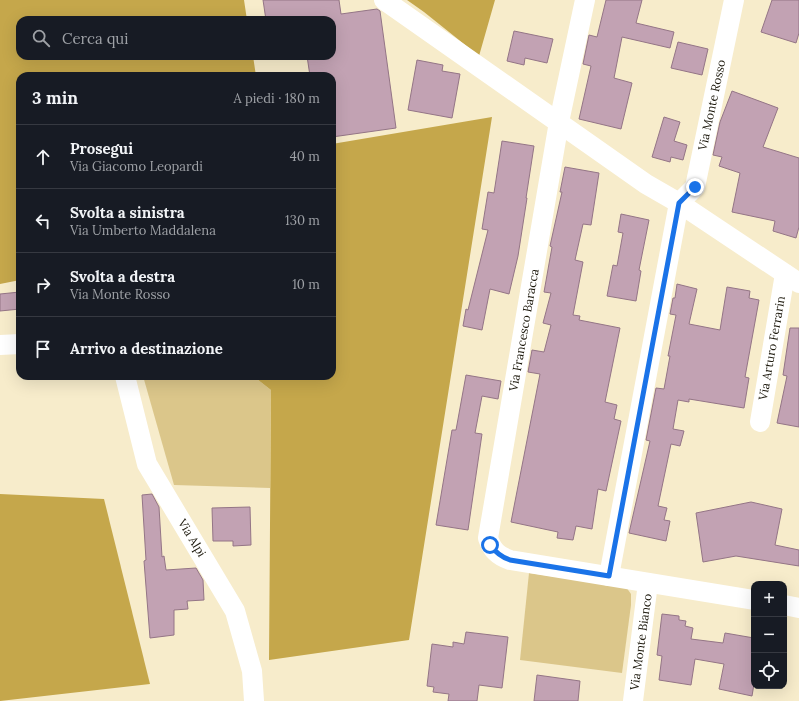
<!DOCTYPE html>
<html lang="it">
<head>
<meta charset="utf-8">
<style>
  :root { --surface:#171b24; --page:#242831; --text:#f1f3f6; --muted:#9ea1a6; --line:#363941 }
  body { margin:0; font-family:Lora,serif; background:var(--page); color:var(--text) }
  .controls { position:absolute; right:12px; bottom:12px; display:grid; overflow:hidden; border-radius:8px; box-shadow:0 4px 16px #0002 }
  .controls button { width:36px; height:36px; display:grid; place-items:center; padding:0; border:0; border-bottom:1px solid var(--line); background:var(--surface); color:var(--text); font:20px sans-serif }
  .stop { position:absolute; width:12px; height:12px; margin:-9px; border:3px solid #1a73e8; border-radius:50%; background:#fff }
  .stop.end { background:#1a73e8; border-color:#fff; box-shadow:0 1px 4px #0008 }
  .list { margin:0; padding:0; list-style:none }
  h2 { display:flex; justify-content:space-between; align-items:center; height:52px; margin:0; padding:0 16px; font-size:17px }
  h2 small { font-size:13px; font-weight:400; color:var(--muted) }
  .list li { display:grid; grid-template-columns:26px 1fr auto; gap:12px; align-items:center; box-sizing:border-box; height:64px; padding:0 16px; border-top:1px solid var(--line) }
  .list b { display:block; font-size:15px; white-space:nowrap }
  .list p { margin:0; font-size:13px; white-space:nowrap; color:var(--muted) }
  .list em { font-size:13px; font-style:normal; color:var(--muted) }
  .icon { flex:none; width:22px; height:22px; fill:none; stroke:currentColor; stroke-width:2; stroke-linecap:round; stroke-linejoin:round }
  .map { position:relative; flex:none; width:799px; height:701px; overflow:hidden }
  .search { position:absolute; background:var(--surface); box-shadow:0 4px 16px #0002; left:16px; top:16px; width:320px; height:44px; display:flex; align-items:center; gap:10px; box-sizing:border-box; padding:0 14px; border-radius:12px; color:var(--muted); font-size:15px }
  .panel { position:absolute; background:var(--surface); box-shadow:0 4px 16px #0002; left:16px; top:72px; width:320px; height:308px; border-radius:12px }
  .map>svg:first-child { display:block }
  .green { fill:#dbc68a }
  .forest { fill:#c5a74b }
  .building { fill:#c2a2b3; stroke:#947586 }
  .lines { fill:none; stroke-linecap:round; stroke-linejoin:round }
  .minor { stroke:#fff; stroke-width:20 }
  .route { stroke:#1a73e8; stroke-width:5 }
  .labels { text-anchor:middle; stroke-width:3.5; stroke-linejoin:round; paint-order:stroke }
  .street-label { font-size:12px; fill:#1d190d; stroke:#fff }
</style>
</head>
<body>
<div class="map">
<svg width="799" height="701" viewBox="0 0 799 701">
  <rect width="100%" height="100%" fill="#f7eccb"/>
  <!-- green -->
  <g class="green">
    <polygon points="143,376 253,376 271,390 270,488 174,485"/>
    <polygon points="529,573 626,587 631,594 631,605 622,673 520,660"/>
  </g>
  <!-- forest -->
  <g class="forest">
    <polygon points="0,0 244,0 247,20 20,20 20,56 253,56 256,76 20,76 20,280 0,284"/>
    <polygon points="407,0 495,0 479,56 424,12"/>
    <polygon points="492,117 409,640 269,660 271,390 253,376 332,376 332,144"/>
    <polygon points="0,494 104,499 150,684 0,701"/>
  </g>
  <!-- building -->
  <g class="building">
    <polygon points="263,0 339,0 341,14 377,9 380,11 396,128 332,137 332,76 310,76 307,56 332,56 332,20 266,20"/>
    <polygon points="606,0 642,0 636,23 674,32 670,48 622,37 614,78 632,83 621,129 579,119 591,66 583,64 589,35 597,37"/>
    <polygon points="772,0 799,0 799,33 796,43 761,32"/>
    <polygon points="514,31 553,39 547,63 525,58 524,65 507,61"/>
    <polygon points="678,42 708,49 702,75 671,68"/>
    <polygon points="417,60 443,65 442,71 460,74 452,118 408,110"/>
    <polygon points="732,91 778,108 763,147 799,158 799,227 796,238 773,231 775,221 732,212 740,173 719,166 722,157 713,155 720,122"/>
    <polygon points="664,117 680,122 674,141 687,145 683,160 671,157 670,162 652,157"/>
    <polygon points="502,141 534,146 526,198 527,198 518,256 509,294 490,289 482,330 463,326 466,309 468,310 488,230 482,229 488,192 494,193"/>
    <polygon points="565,167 599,173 591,225 583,224 575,260 583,262 573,315 580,316 579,320 620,328 605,402 617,405 614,419 621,421 606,491 598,489 592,529 576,526 573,540 557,538 558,532 511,522 540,374 528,372 532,350 544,352 551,325 543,323 551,293 544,292 552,247 550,246 562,192 560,192"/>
    <polygon points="621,214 649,220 639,270 641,271 636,301 607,296 613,265 617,266 623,233 618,232"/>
    <polygon points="677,284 697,289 689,324 720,330 727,287 750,291 749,298 759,300 745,377 749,378 744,408 689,399 689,402 678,400 673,429 684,431 680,446 671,444 658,506 667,508 664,520 670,521 666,541 629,533 650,441 646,440 656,388 664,389 670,356 668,356 676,315 670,314 673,298 675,298"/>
    <polygon points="20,292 20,309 0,311 0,294"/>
    <polygon points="790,328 799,328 799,427 777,423 787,376 783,375"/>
    <polygon points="466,375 501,381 498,399 482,396 475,433 482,434 468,530 436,525 452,430 456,430"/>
    <polygon points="152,494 159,507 162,557 164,556 166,570 196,568 203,580 204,600 187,601 188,609 174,610 174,635 150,638 144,561 146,560 142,495"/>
    <polygon points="751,502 782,509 775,545 799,550 799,566 736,556 703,562 696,513"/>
    <polygon points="250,507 251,545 233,546 233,541 213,541 212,508"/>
    <polygon points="662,614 679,616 679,620 686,621 685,626 693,628 691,639 723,643 725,633 754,638 754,684 752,696 719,689 724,664 695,659 691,685 659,680 662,656 657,655"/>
    <polygon points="466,632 508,637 502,688 479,685 477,701 448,701 449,694 433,692 434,687 427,686 432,644 453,647 453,642 464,644"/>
    <polygon points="537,675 580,681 578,701 534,701"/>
  </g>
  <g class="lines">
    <!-- minor -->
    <g class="minor">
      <polyline points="384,0 646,184 679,203 799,283"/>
      <path d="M 585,0 L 559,122 L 488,538 C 492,550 498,556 510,560 L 754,600"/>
      <polyline points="0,345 20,344"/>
      <polyline points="125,376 147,464 235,611 252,671 254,701"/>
      <polyline points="760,422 785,274"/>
      <polyline points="609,576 679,203 695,187 734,0"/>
      <polyline points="784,605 799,608"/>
      <polyline points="633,701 648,583"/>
    </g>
  </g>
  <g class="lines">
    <!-- route -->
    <path class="route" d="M 490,545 C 496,553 501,557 510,560 L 609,576 L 679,203 L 695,187"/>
  </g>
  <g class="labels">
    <!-- street labels -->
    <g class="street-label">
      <text transform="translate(712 105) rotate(-78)" y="4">Via Monte Rosso</text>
      <text transform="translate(524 330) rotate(-80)" y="4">Via Francesco Baracca</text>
      <text transform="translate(772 348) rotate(-80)" y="4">Via Arturo Ferrarin</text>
      <text transform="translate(192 538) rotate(59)" y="4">Via Alpi</text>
      <text transform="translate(641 642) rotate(-82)" y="4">Via Monte Bianco</text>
    </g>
  </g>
</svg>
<div class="controls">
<button>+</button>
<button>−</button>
<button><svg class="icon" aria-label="locate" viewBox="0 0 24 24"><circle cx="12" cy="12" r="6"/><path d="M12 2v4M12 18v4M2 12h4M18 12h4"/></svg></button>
</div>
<div class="stop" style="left:490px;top:545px"></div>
<div class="stop end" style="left:695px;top:187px"></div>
<div class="search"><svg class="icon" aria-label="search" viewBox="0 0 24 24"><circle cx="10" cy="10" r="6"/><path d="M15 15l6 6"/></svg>Cerca qui</div>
<section class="panel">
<h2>3 min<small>A piedi · 180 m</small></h2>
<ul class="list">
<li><svg class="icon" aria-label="ahead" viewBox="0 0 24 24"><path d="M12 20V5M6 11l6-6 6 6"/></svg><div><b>Prosegui</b><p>Via Giacomo Leopardi</p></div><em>40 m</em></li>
<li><svg class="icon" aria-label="left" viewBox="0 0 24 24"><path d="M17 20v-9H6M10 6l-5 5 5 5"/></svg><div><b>Svolta a sinistra</b><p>Via Umberto Maddalena</p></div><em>130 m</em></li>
<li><svg class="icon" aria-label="right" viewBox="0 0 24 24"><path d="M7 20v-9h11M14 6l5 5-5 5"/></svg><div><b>Svolta a destra</b><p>Via Monte Rosso</p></div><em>10 m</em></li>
<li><svg class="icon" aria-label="arrive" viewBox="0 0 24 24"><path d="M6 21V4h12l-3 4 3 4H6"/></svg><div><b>Arrivo a destinazione</b></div></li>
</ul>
</section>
</div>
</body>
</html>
